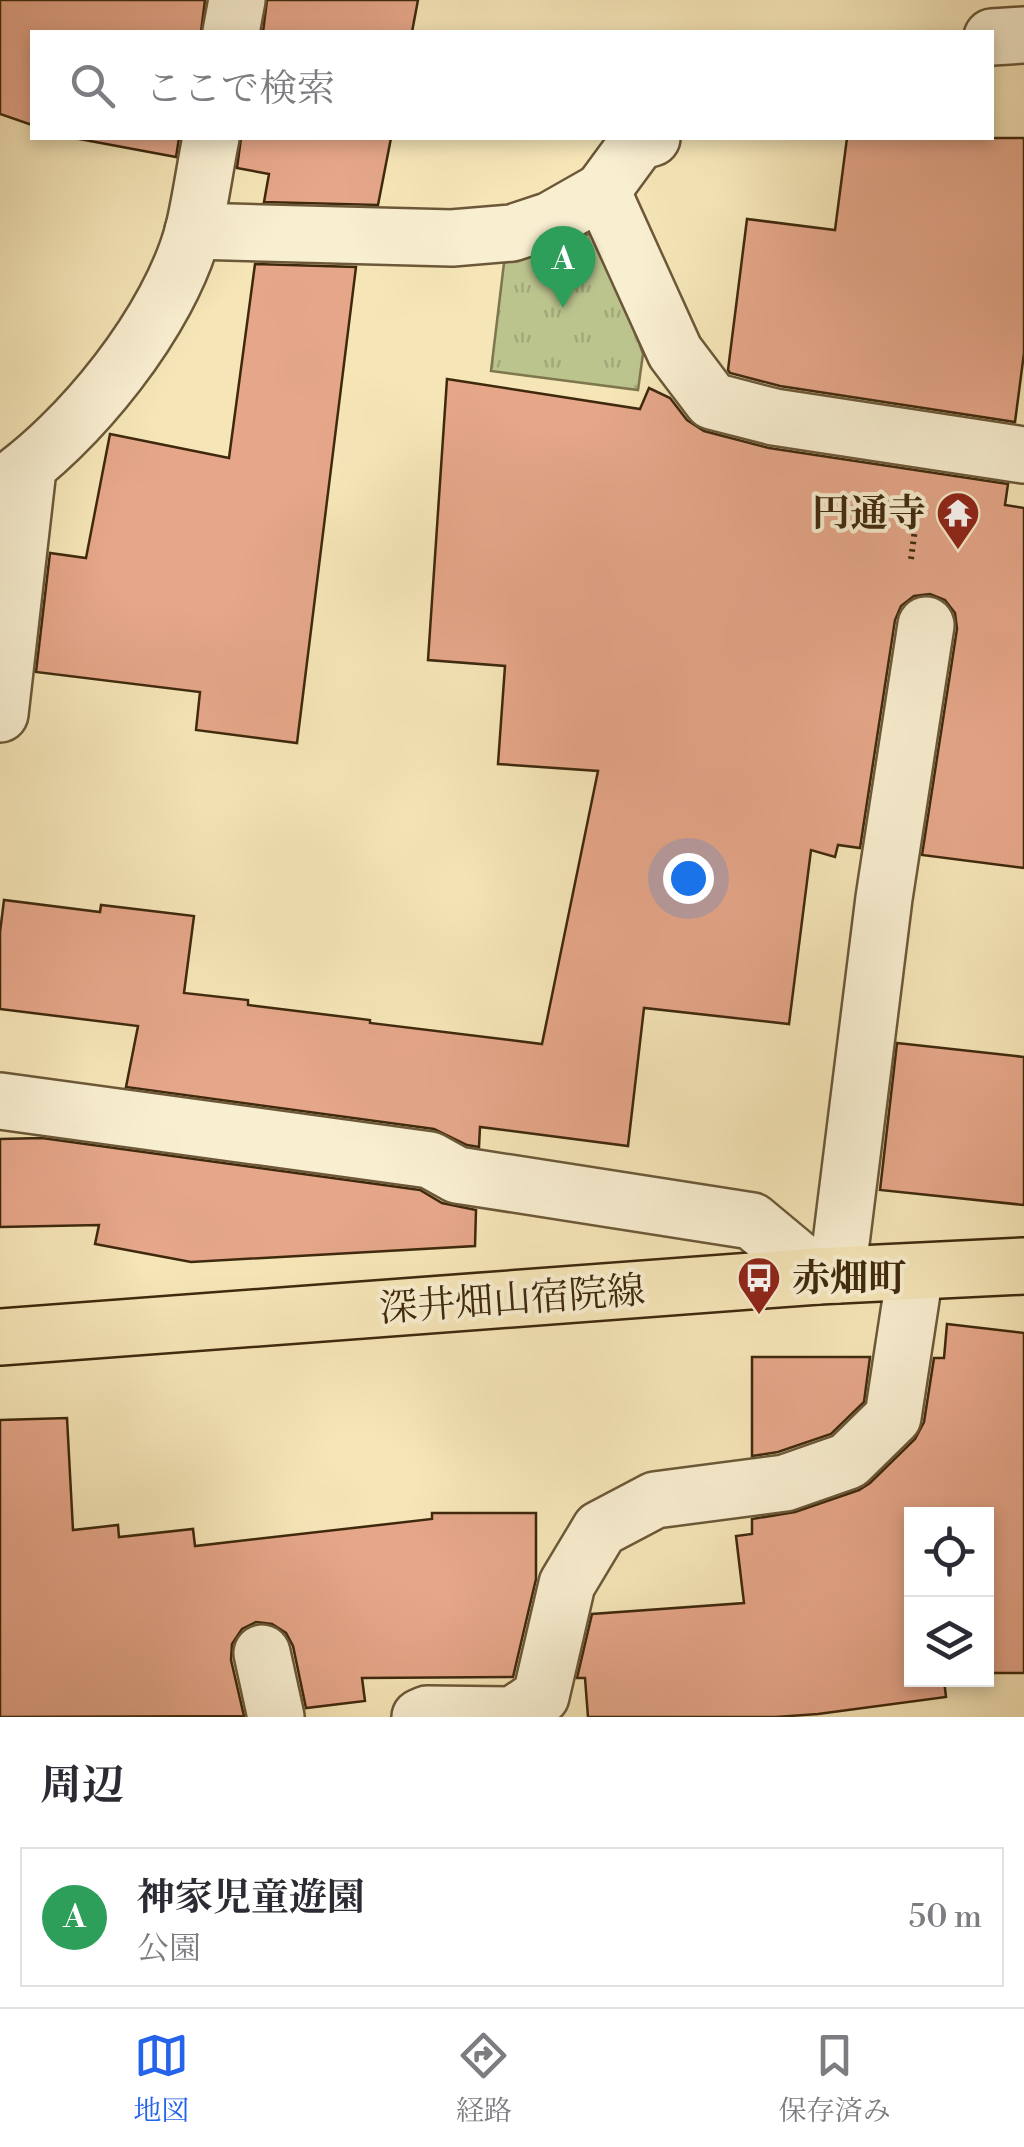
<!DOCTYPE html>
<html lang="ja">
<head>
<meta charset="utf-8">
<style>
  :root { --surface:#fff; --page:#f2f2f3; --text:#2b2b33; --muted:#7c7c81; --line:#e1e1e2; --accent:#2563eb }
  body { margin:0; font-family:"Libre Bodoni","Noto Serif JP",serif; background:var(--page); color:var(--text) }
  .controls { position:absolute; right:30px; bottom:30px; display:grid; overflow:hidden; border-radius:0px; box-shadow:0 5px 15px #0003 }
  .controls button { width:90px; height:90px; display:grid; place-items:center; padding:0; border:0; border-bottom:2px solid var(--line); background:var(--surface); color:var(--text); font:50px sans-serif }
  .you { position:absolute; left:688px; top:878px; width:35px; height:35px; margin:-25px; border:8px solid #fff; border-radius:50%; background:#1a73e8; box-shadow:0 0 0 15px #1a73e833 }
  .badge { display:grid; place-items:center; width:65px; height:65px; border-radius:50%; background:var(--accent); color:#fff; font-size:32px; font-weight:700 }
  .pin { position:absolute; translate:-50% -82px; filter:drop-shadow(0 2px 5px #0008) }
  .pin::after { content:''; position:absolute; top:52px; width:35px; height:30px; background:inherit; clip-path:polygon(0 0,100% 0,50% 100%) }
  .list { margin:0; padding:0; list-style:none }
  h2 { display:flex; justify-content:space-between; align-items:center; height:130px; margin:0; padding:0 40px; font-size:42px }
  h2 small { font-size:32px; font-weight:400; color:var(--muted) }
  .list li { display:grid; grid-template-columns:65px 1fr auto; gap:30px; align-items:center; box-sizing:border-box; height:140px; margin:0 20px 20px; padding:0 20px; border:2px solid var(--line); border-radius:0px }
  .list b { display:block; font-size:38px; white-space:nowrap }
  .list p { margin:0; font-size:32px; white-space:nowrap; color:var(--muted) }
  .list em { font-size:32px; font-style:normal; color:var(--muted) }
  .icon { flex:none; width:55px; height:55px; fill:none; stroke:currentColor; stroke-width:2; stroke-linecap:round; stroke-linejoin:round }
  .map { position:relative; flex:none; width:1024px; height:1717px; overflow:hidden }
  .search { position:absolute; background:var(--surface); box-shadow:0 5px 15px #0003; left:30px; right:30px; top:30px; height:110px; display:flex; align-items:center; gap:25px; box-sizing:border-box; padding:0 35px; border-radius:0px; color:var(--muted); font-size:38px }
  .sheet { height:290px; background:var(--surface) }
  nav { display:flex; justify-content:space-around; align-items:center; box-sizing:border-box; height:140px; border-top:2px solid var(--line); background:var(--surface); font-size:28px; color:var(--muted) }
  nav a { display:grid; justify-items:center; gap:5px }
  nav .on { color:var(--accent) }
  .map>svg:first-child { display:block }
  .park { fill:url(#park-tufts); stroke:#7e764e; stroke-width:2.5 }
  .building { fill:#e5a689; stroke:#3f290d; stroke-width:2.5 }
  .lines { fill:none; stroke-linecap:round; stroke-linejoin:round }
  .minor-casing { stroke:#6c5838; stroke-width:60 }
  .major-casing { stroke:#3f290d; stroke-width:60 }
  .path { stroke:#3f290d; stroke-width:6; stroke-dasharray:2.5 5; stroke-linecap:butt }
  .minor { stroke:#f8eed0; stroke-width:55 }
  .major { stroke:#f5e5b7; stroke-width:55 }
  .labels { text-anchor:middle; stroke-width:8; stroke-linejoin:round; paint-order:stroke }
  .poi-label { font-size:38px; font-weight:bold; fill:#3f290d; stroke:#f8eed0; text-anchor:end }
  .street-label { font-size:38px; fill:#3f290d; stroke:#f8eed0 }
</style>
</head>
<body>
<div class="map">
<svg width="1024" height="1717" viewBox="0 0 1024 1717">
  <defs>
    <pattern id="park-tufts" width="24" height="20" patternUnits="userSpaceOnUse" patternTransform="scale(2.5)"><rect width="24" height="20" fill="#bcc48e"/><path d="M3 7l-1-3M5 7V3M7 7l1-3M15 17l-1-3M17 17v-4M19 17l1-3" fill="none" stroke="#a3a879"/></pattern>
  </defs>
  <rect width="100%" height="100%" fill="#f5e5b7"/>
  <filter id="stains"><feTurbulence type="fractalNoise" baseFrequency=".002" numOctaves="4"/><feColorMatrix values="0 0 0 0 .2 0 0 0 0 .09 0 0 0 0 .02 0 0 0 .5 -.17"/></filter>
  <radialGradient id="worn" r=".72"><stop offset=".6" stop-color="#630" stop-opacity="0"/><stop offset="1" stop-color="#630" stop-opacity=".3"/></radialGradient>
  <!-- park -->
  <polygon class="park" points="601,230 643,354 638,390 491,371 504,263"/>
  <!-- building -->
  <g class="building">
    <polygon points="0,0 205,0 201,32 32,32 32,125 0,114"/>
    <polygon points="267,0 418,0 412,32 263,32"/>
    <polygon points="74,138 179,138 176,157"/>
    <polygon points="241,138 391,138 378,205 264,202 269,174 237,168"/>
    <polygon points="847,138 1024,138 1024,353 1015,422 780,386 730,373 728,370 747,219 835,230"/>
    <polygon points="255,264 356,267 297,743 196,730 200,692 36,672 50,553 86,558 110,434 229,458"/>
    <polygon points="447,379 640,409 649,388 670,398 687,420 704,431 769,448 1008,484 1005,505 1024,508 1024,868 922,855 957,629 955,613 945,600 930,594 914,596 901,606 895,620 860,848 838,845 835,857 811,850 789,1024 644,1008 628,1146 480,1127 479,1147 467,1145 434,1129 126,1087 138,1026 0,1009 0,932 4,900 100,912 101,905 194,916 184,993 248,1000 248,1005 370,1020 370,1023 542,1044 598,771 498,764 505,666 428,660"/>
    <polygon points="897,1043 1024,1057 1024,1205 880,1190"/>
    <polygon points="42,1138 420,1190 442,1203 476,1210 475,1246 191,1262 95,1244 99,1225 0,1227 0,1139"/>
    <polygon points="947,1324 1024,1333 1024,1673 986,1673 986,1514 912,1514 912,1680 944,1680 946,1697 818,1714 776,1717 588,1717 585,1678 577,1678 592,1614 744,1603 736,1536 752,1534 752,1519 795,1512 859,1490 870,1483 915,1439 924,1422 934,1358 944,1358"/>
    <polygon points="752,1357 870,1357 864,1402 831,1434 778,1452 752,1456"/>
    <polygon points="67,1418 73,1530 118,1525 119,1537 193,1529 195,1546 432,1519 432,1513 536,1513 536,1579 513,1677 362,1678 365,1701 306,1708 293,1646 286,1633 272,1624 256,1622 242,1629 232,1644 231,1660 244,1716 0,1717 0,1420"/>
  </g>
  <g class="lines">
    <!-- minor casing -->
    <g class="minor-casing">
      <g id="minor">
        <polyline points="231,32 237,0"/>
        <polyline points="992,37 1024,35"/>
        <polyline points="602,191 638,142 652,138"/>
        <polyline points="193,231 452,238 512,233 551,220 602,191 675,352 712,401 774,417 1024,455"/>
        <path d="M 0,487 C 78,435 171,320 194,228 C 201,198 205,167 211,138"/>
        <polyline points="0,714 28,469"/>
        <polyline points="0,1101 430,1160 457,1175 752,1221 818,1276"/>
        <polyline points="837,1275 884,898 926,625"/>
        <polyline points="262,1653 276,1717"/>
        <polyline points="420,1717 427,1714 513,1715 541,1696 567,1584 600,1529 655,1500 785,1483 848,1461 893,1417 915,1273"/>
      </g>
    </g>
    <!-- major casing -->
    <g class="major-casing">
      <polyline id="major" points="0,1337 818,1276 1024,1266"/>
    </g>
    <!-- path -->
    <polyline class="path" points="911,559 918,507"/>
    <!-- minor -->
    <use href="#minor" class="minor"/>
    <!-- major -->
    <use href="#major" class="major"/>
  </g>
  <!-- icons -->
  <defs>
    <g id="temple-pin" transform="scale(2.25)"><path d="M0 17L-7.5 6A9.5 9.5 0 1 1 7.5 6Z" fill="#8f2418" stroke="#f8eed0"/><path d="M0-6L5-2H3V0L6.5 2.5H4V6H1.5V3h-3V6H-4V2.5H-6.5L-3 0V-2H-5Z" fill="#fff"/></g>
    <g id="bus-pin" transform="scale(2.25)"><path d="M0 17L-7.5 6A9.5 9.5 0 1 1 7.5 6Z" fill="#8f2418" stroke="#f8eed0"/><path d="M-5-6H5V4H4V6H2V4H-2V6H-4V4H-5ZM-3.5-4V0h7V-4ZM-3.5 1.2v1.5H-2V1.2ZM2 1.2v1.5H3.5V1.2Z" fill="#fff"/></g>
  </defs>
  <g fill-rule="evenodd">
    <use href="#temple-pin" x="958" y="513"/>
    <use href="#bus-pin" x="759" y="1278"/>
  </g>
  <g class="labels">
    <!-- poi labels -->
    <g class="poi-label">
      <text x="926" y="526">円通寺</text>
      <text x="792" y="1291" text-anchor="start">赤畑町</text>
    </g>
    <!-- street labels -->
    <g class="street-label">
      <text transform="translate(512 1299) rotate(-4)" y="13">深井畑山宿院線</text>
    </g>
  </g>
  <rect width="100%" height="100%" filter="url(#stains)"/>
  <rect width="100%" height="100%" fill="url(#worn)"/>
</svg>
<div class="controls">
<button><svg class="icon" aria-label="locate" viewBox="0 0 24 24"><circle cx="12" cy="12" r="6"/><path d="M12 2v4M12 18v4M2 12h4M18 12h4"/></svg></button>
<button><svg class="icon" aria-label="layers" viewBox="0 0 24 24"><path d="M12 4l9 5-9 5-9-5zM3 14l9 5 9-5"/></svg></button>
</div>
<div class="you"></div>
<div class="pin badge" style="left:563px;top:308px;background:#2e9e5b">A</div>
<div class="search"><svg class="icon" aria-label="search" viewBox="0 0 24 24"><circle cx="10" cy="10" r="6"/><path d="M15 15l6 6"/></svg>ここで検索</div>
</div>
<section class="sheet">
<h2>周辺<small></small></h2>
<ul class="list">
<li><span class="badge" style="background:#2e9e5b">A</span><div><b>神家児童遊園</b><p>公園</p></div><em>50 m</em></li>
</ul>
</section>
<nav>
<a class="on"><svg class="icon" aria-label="map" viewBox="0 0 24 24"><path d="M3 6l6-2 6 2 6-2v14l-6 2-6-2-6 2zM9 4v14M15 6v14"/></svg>地図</a>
<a><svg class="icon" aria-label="directions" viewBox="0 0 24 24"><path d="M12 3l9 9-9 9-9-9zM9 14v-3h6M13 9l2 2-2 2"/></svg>経路</a>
<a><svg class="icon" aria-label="saved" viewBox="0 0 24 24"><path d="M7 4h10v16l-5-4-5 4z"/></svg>保存済み</a>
</nav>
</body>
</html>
